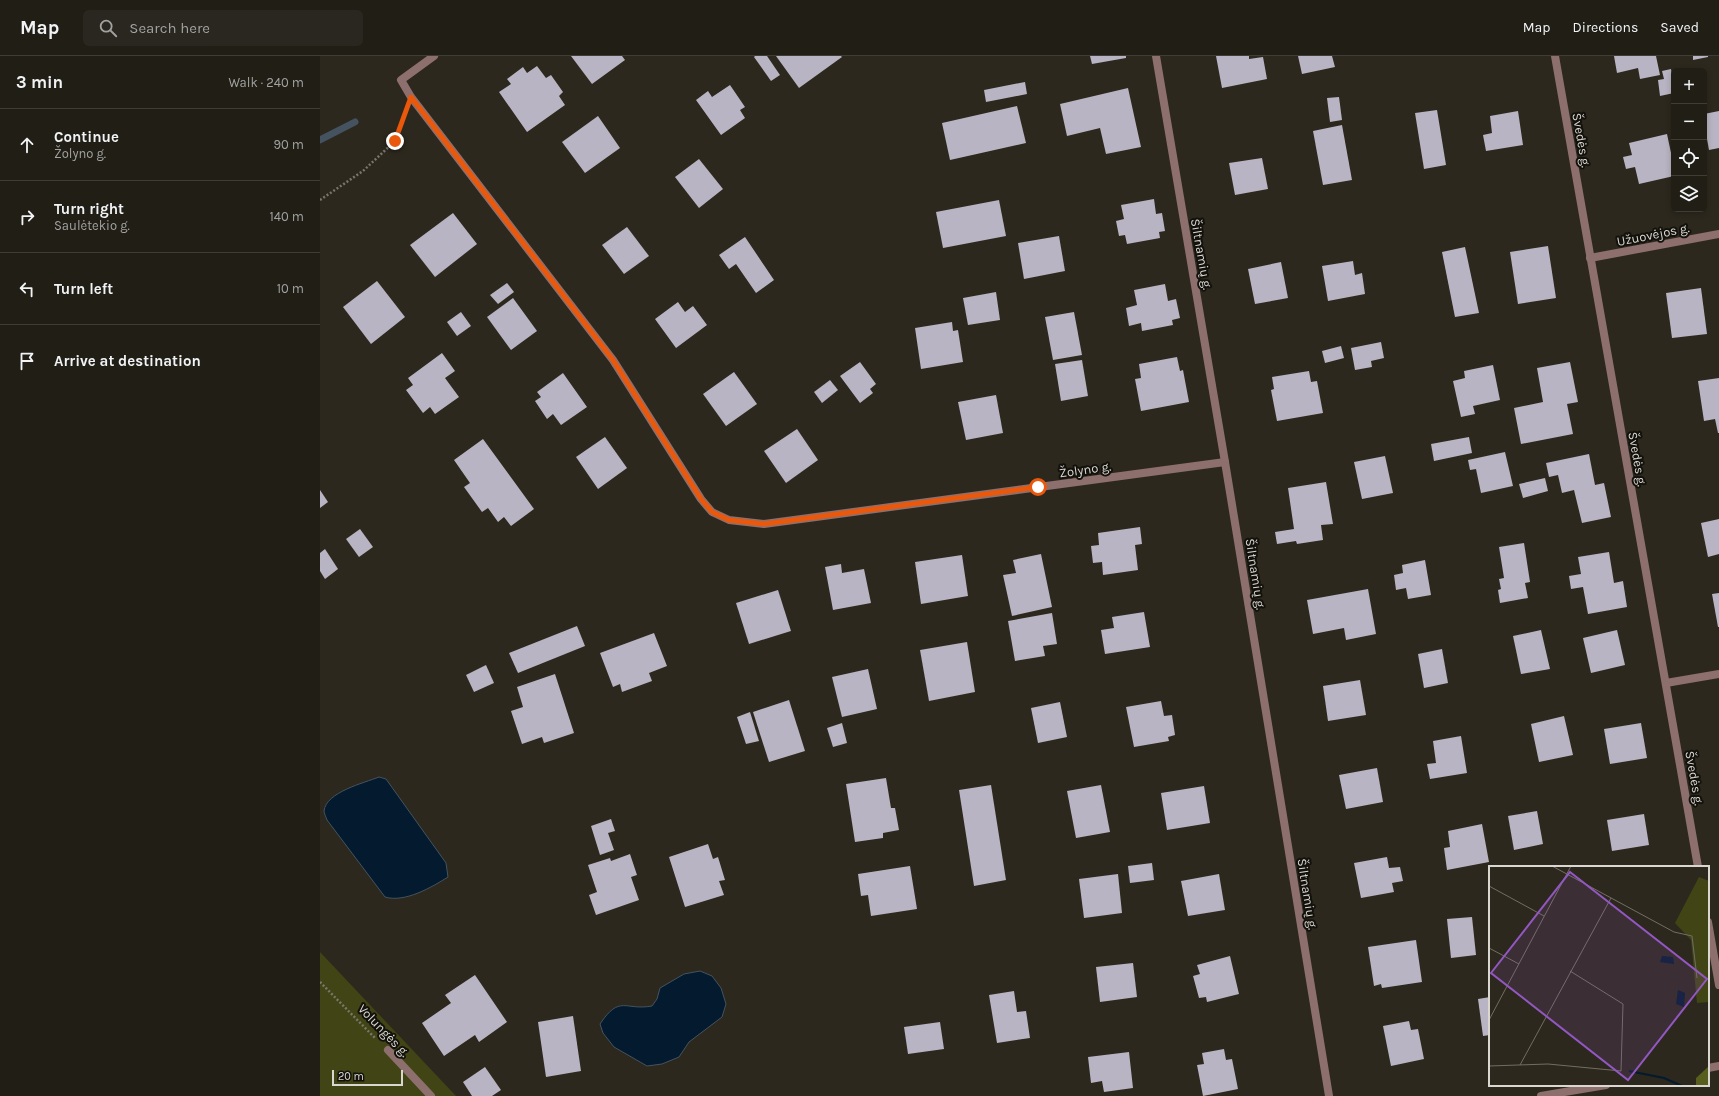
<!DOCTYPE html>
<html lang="en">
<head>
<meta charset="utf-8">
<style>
  :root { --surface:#211e16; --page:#29271f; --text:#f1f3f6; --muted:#a2a2a1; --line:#3e3c35 }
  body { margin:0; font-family:Karla,sans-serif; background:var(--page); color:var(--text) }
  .controls { position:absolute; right:12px; top:12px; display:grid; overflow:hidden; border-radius:6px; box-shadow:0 2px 6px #0003 }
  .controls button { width:36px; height:36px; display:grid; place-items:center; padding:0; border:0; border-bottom:1px solid var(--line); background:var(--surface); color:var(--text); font:20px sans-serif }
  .scale { position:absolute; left:12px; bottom:10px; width:71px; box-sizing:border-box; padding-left:4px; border:2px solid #dad7d0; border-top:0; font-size:11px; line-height:14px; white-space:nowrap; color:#dad7d0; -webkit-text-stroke:3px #13110c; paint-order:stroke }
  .stop { position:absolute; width:12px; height:12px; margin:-9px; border:3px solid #ea580c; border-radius:50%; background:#fff }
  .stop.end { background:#ea580c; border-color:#fff; box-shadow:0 1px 4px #0008 }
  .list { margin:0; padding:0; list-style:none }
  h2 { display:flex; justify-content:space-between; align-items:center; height:52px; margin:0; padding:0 16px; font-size:17px }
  h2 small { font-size:13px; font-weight:400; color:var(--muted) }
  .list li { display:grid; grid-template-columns:26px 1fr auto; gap:12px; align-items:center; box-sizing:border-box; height:72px; padding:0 16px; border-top:1px solid var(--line) }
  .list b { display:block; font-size:15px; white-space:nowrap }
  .list p { margin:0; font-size:13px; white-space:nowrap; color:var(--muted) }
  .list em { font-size:13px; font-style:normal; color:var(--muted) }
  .icon { flex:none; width:22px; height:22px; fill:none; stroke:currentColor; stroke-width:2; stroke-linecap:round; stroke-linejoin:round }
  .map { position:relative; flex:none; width:1399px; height:1040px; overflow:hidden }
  header { display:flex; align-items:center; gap:24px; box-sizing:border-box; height:56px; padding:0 20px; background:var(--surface); border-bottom:1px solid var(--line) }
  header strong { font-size:19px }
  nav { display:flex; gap:22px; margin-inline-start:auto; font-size:14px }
  .search { width:280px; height:36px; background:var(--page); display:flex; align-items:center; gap:10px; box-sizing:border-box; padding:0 14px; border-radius:6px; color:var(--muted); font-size:15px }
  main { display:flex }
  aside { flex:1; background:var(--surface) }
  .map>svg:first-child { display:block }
  .green { fill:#414515 }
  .water { fill:#031a2f; stroke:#44535f }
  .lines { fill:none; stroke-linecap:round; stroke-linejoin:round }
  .stream { stroke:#44535f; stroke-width:7 }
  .building { fill:#b8b4c3 }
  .path { stroke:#7a766d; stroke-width:2.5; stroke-dasharray:2 2; stroke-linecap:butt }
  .minor { stroke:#8d6f6d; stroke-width:8 }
  .route { stroke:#ea580c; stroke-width:5 }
  .labels { text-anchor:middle; stroke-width:4; stroke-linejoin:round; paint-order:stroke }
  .street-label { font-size:13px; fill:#dad7d0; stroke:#13110c }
  .inset-river { fill:none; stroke:#031a2f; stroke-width:2 }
  .inset-road { fill:none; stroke:#726e65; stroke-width:1 }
  .view { fill:#9357c3; fill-opacity:0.15; stroke:#9357c3; stroke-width:2 }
  .inset-edge { fill:none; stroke:#dad7d0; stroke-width:2 }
</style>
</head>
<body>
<header>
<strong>Map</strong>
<div class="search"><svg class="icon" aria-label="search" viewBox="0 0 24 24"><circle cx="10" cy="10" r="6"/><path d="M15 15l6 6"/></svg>Search here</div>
<nav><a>Map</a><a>Directions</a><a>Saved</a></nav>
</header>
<main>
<aside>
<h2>3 min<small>Walk · 240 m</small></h2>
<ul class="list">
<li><svg class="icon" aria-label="ahead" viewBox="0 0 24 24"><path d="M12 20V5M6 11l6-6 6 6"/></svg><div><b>Continue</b><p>Žolyno g.</p></div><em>90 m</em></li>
<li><svg class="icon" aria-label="right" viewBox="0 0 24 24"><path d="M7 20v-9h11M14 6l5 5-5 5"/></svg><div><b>Turn right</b><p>Saulėtekio g.</p></div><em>140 m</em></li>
<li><svg class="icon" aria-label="left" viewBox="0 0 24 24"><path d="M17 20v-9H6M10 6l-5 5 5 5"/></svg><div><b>Turn left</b></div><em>10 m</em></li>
<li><svg class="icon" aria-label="arrive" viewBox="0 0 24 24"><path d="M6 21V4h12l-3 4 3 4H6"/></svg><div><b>Arrive at destination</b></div></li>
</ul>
</aside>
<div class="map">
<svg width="1399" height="1040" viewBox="0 0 1399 1040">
  <rect width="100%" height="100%" fill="#2c281d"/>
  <!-- green -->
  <polygon class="green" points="0,896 136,1040 0,1040"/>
  <!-- water -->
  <g class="water">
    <path d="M 59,721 L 66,723 L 126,807 L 128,821 C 112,831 85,847 65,841 L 7,764 C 6,761 4,757 4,755 C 6,736 44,727 59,721 Z"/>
    <path d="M 380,915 L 392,920 L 401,932 L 406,948 L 402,961 L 369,986 L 359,1001 L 342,1008 L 327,1010 L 294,991 L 283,977 L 280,968 C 300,938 305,955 332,950 L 337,943 L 340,932 L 364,918 Z"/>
  </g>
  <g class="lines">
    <!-- stream -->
    <polyline class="stream" points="0,84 35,66"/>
  </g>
  <!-- building -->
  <g class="building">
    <polygon points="251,0 302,0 305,4 272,28"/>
    <polygon points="435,0 447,0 460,19 451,25 434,1"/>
    <polygon points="456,0 521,0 522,1 479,32"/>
    <polygon points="770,0 806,0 806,2 772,8"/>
    <polygon points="896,0 929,0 929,3 943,1 947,23 902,32"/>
    <polygon points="978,0 1012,0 1015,11 982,18"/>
    <polygon points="1294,0 1336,0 1340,19 1320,23 1318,12 1297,17"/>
    <polygon points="1373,0 1388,0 1388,1 1373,4"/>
    <polygon points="217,10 226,22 231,19 243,36 239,40 245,49 207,76 179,36 191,28 187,23 203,11 207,17"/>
    <polygon points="1351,13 1354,37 1340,40 1338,24 1344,23 1342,15"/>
    <polygon points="705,26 707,38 666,46 664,34"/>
    <polygon points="410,29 425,51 420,54 425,62 401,79 376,44 388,35 392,41"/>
    <polygon points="808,32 821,91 786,98 780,72 747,80 740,48"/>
    <polygon points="1019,41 1022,64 1010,66 1007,42"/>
    <polygon points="697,50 706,87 630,104 622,67"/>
    <polygon points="1117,54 1126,109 1104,113 1095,57"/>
    <polygon points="1198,55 1203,89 1166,95 1163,79 1172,77 1170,60"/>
    <polygon points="1399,55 1399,92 1389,94 1384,66 1384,58"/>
    <polygon points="278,60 300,92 265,117 242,86"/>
    <polygon points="1022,69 1032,124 1003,129 993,75"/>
    <polygon points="1347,78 1354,111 1354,120 1319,128 1315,111 1306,113 1303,101 1312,99 1309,87"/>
    <polygon points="942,102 948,133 915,139 909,107"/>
    <polygon points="379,103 403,133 379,152 355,121"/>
    <polygon points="834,143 836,158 842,157 845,175 839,176 840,182 807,188 805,179 799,180 796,165 804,163 801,149"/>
    <polygon points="679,144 686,180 623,192 616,156"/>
    <polygon points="133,157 157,188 115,221 90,189"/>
    <polygon points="307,171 329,200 304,218 282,189"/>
    <polygon points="739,180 745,215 704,223 698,187"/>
    <polygon points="425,181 454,224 436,237 416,208 409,213 399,199"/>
    <polygon points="1228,190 1236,242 1198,248 1190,196"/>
    <polygon points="1145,191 1159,257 1135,261 1122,196"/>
    <polygon points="1033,205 1035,219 1042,217 1045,238 1008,245 1002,210"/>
    <polygon points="961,206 968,242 935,248 928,213"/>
    <polygon points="57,225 85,261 51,288 23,251"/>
    <polygon points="187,227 194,236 178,248 170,239"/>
    <polygon points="845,228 848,245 856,243 860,262 852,264 853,269 822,275 821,267 809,270 806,252 817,249 814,234"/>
    <polygon points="1381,232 1387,278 1352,282 1346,237"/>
    <polygon points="676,236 680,264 648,269 643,242"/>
    <polygon points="193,242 217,275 191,294 167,261"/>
    <polygon points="358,246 365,256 373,250 387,269 356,292 335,263"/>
    <polygon points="141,256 151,270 137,280 127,266"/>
    <polygon points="754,256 762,299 733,304 725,261"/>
    <polygon points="632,266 633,275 638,274 643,306 601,313 595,272"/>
    <polygon points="1061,286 1064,302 1051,305 1052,311 1035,314 1031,292"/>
    <polygon points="1021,290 1024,302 1005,307 1002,295"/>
    <polygon points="122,297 135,315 125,322 139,341 115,358 110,351 103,357 86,334 93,329 88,322"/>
    <polygon points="857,301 860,315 863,314 869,346 821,355 815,323 821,322 819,308"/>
    <polygon points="762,304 768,340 741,345 735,308"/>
    <polygon points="540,306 556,328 550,333 553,337 540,347 520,320"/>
    <polygon points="1250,306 1258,346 1247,348 1253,378 1201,388 1194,352 1223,346 1217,312"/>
    <polygon points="1173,309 1180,344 1153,350 1155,358 1141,361 1133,325 1145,322 1144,315"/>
    <polygon points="989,315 991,326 997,325 1003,357 957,365 951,334 954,333 952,321"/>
    <polygon points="414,316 437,348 406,370 383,338"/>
    <polygon points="243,317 267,351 241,369 233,358 227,363 215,345 221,341 217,336"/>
    <polygon points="1399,322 1399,377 1398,377 1395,363 1384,365 1378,325"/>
    <polygon points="510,324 518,334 502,347 494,336"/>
    <polygon points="676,339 683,377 646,384 638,346"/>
    <polygon points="477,373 498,404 466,427 444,395"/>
    <polygon points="285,381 307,412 278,433 256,401"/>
    <polygon points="1149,381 1152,397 1114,405 1111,388"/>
    <polygon points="163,383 214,453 191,470 184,461 178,466 168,452 162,456 144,431 150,427 134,404"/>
    <polygon points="1185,396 1193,430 1161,437 1156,413 1150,414 1148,404"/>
    <polygon points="1269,398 1275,429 1284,427 1291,461 1262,467 1254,434 1242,437 1238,419 1229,421 1226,407"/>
    <polygon points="1065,400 1073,437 1042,443 1034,406"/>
    <polygon points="1225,422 1228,435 1203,442 1199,428"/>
    <polygon points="1006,426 1013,468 1001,469 1003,484 977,488 976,485 957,488 955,476 974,473 968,432"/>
    <polygon points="0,434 8,446 0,452"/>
    <polygon points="1399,463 1399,498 1388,501 1381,467"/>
    <polygon points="820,471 822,488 815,489 818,514 783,519 782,506 773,507 771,490 779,489 778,477"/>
    <polygon points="40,473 53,491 39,501 26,483"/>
    <polygon points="1204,487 1210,526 1205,527 1208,542 1180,547 1178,534 1181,533 1179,523 1184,522 1179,491"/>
    <polygon points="5,493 18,513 5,523 0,515 0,497"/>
    <polygon points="1289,496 1294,527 1303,525 1307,551 1268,558 1263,531 1251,533 1249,520 1261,518 1258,501"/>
    <polygon points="721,498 732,551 692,560 683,519 696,517 693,504"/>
    <polygon points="642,499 648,540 601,548 595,506"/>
    <polygon points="1105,504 1111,539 1088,543 1086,532 1076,534 1074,519 1083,517 1082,509"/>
    <polygon points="521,508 522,517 544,513 551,547 513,554 505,511"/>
    <polygon points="1048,533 1056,578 1026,584 1024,572 993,578 987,544"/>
    <polygon points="458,534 471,575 429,588 416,547"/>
    <polygon points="1399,537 1399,571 1398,571 1392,538"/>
    <polygon points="824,556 830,591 785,598 781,574 794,572 792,561"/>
    <polygon points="732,557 737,588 723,590 725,600 695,605 688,565"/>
    <polygon points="257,570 265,590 198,617 189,597"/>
    <polygon points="1221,574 1230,613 1201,618 1193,580"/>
    <polygon points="1297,574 1305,609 1271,617 1263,582"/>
    <polygon points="334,577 347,610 329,617 332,625 302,636 300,628 293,631 280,597"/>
    <polygon points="647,586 655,636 609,645 600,594"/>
    <polygon points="1122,593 1128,627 1104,632 1098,598"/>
    <polygon points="166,609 174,627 154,636 146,619"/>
    <polygon points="548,613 557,653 522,661 512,621"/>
    <polygon points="235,618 254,677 224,687 222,681 202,688 191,655 203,651 197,631"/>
    <polygon points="1040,624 1046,659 1008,665 1003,630"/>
    <polygon points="469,644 485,695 449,706 433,656"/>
    <polygon points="841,645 844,660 852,659 855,679 848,681 849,685 814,691 806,651"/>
    <polygon points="740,646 747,681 718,687 711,652"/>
    <polygon points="430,656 439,685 426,688 417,661"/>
    <polygon points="1244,660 1253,699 1219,706 1211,668"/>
    <polygon points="522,667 527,687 513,691 507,672"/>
    <polygon points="1321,667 1327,702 1290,708 1284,673"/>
    <polygon points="1141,680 1147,717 1110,723 1107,708 1116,707 1113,685"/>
    <polygon points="1057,712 1063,746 1026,753 1019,719"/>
    <polygon points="566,722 571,752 575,752 579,774 563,777 563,782 535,786 526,728"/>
    <polygon points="671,729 686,824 654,830 639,734"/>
    <polygon points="781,729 790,776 756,782 747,735"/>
    <polygon points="884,730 890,767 847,774 841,737"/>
    <polygon points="1217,755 1223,788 1194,794 1188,760"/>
    <polygon points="1324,758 1329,789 1292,795 1287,764"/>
    <polygon points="291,763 295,775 288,777 294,794 280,799 271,770"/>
    <polygon points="1162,768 1169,806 1127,814 1124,792 1130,791 1128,775"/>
    <polygon points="388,788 393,803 398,801 405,824 399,825 404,839 365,851 349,801"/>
    <polygon points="310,798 317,819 311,821 319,844 276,859 269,839 277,836 268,809 290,802 291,805"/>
    <polygon points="1067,801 1069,812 1080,811 1083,825 1072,827 1074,836 1041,842 1034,807"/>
    <polygon points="832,807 834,824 810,827 808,810"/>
    <polygon points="590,810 597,853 551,860 548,839 541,840 538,818"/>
    <polygon points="798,818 802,857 764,862 759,823"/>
    <polygon points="899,818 905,854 868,860 861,825"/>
    <polygon points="1152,861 1156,899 1131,902 1127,863"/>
    <polygon points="1096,884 1102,926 1062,932 1061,928 1054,930 1048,891"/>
    <polygon points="910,900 919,938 887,946 886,941 879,942 873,920 880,918 877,909"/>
    <polygon points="813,907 817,941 780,946 776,911"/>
    <polygon points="155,919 187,966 159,986 155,979 124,1000 102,967 131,947 125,939"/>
    <polygon points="694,935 697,956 706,955 710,982 677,987 669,939"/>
    <polygon points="1170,941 1170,979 1163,980 1158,943"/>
    <polygon points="253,960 261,1015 226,1021 218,966"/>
    <polygon points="1089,965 1091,974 1098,973 1104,1003 1071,1010 1063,970"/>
    <polygon points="620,966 624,993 588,998 584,971"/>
    <polygon points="904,993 906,1004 912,1003 918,1033 883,1040 877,1009 884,1008 882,997"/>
    <polygon points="809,996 813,1032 784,1036 782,1025 771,1027 768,1001"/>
    <polygon points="165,1011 181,1034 172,1040 152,1040 143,1026"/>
  </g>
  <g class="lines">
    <!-- path -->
    <g class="path">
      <polyline points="0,144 43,115 75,85 84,58"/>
      <polyline points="0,926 56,983"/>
    </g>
    <!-- minor -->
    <g class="minor">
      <polyline points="114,0 81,24 91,41 293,304 381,443 392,456 409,464 444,468 905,406"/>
      <polyline points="836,0 905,406 1009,1040"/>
      <polyline points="1235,0 1378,811"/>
      <polyline points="1270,202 1399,178"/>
      <polyline points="1346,627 1399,618"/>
      <polyline points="1388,866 1399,929"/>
      <polyline points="68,994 111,1040"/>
      <polyline points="1388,1012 1399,1010"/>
      <polyline points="1221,1040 1286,1029"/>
    </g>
  </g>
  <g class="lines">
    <!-- route -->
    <polyline class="route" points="75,85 91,41 293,304 381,443 392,456 409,464 444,468 718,431"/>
  </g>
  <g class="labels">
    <!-- street labels -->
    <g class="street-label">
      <text transform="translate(1262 84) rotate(80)" y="5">Švedės g.</text>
      <text transform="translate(1333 178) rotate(-11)" y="5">Užuovėjos g.</text>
      <text transform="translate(882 198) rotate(80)" y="5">Šiltnamių g.</text>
      <text transform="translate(1318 403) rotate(80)" y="5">Švedės g.</text>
      <text transform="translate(765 413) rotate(-8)" y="5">Žolyno g.</text>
      <text transform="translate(936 518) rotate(81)" y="5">Šiltnamių g.</text>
      <text transform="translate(1375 722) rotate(80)" y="5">Švedės g.</text>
      <text transform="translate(988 838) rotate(81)" y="5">Šiltnamių g.</text>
      <text transform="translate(64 974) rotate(46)" y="5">Volungės g.</text>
    </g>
  </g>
  <!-- overview -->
  <g transform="translate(1169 810)">
    <rect width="220" height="220" fill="#2c281d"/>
    <path d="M 210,11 L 220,15 L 220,136 L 208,137 L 202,74 L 186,57 Z" fill="#414515"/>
    <path d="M 220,200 L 220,220 L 207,220 L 207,212 Z" fill="#585e1d"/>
    <path d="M 173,90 L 184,91 L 185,98 L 171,96 ZM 189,124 L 196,127 L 195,141 L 187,138 Z" fill="#031a2f"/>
    <path class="inset-river" d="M 140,205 L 175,212 L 193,220"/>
    <path class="inset-road" d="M 63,0 L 185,66 L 203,70 L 208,112M 0,20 L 55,50M 0,82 L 30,98M 0,154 L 82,0M 31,199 L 122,32M 0,200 L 59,198 L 132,205 L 134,138 L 81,105"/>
    <path class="view" d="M 81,6 L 218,113 L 139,214 L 2,107 Z"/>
    <rect width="220" height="220" class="inset-edge"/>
  </g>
</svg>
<div class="controls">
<button>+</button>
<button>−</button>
<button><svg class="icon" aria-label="locate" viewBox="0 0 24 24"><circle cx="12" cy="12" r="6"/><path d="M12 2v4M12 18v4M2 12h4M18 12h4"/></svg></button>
<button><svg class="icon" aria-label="layers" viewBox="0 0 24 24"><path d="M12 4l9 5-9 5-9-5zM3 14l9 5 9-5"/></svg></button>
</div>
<div class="scale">20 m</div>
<div class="stop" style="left:718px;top:431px"></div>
<div class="stop end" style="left:75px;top:85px"></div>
</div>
</main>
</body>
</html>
